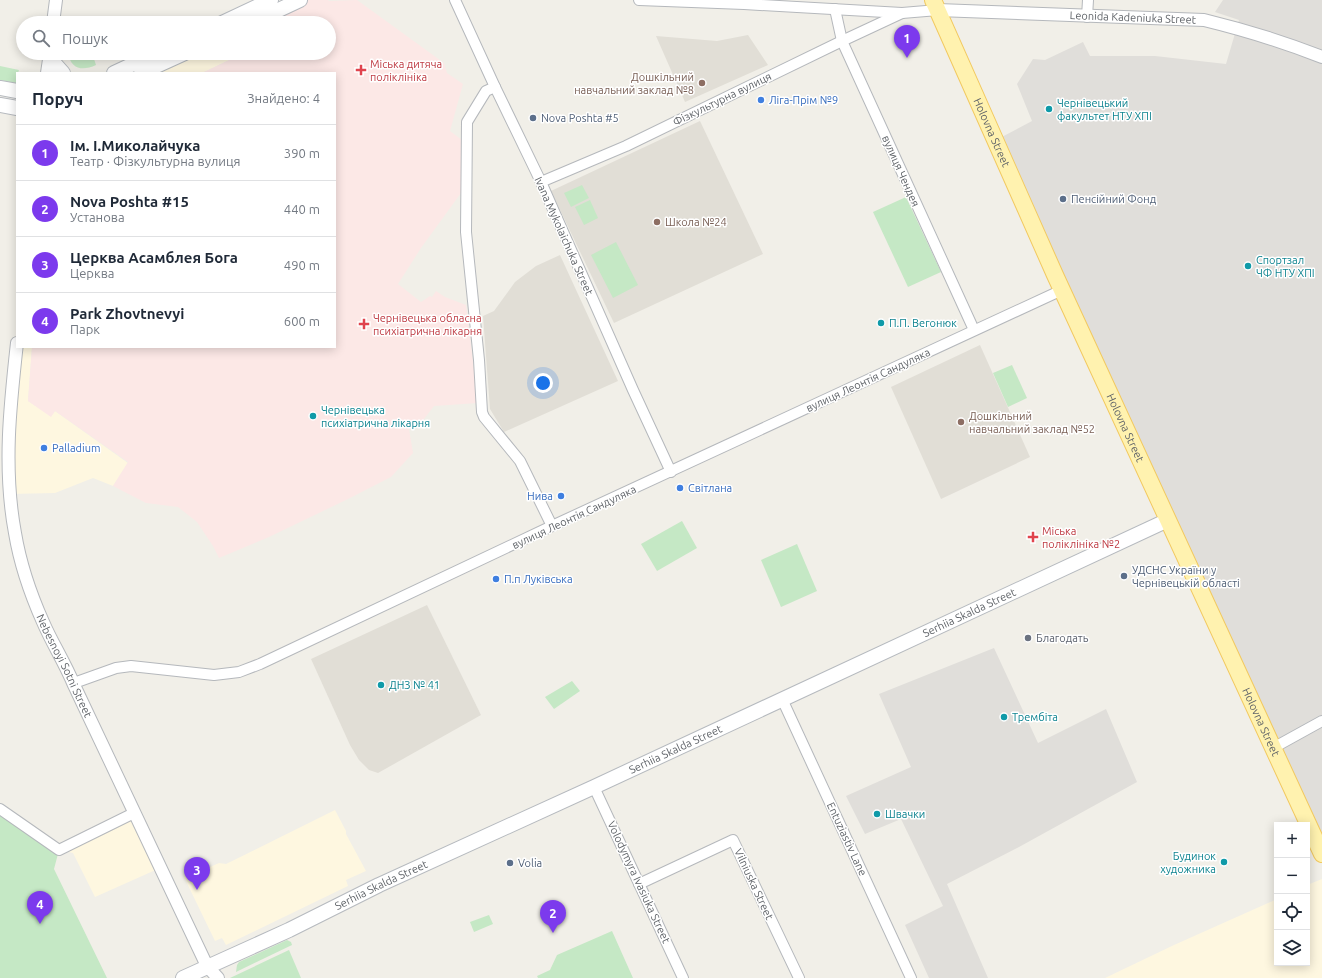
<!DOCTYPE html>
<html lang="uk">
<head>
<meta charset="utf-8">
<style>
  :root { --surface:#fff; --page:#f2f2f3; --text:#1f2937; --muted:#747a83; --line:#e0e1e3; --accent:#7c3aed }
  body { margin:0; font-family:Ubuntu,sans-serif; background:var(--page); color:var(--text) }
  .controls { position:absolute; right:12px; bottom:12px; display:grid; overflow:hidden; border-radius:0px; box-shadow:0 2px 10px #0003 }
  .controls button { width:36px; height:36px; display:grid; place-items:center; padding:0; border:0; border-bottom:1px solid var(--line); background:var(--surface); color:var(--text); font:20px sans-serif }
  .you { position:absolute; left:543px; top:383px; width:14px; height:14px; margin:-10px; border:3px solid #fff; border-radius:50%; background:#1a73e8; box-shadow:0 0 0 6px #1a73e833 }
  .badge { display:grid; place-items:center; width:26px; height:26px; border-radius:50%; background:var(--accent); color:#fff; font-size:13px; font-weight:700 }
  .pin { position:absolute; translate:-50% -33px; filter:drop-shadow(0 1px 2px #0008) }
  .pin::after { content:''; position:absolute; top:21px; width:14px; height:12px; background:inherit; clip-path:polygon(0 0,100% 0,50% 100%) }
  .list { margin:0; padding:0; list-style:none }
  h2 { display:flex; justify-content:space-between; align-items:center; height:52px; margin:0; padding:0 16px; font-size:17px }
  h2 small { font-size:13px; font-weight:400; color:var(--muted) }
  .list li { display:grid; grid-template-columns:26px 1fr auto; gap:12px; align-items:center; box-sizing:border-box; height:56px; padding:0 16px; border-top:1px solid var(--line) }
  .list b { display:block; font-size:15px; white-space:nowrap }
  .list p { margin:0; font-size:13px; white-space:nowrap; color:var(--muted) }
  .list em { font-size:13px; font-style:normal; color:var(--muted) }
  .icon { flex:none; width:22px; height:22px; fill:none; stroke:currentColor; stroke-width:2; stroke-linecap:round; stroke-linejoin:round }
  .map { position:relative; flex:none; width:1322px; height:978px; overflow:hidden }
  .search { position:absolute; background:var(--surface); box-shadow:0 2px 10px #0003; left:16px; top:16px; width:320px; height:44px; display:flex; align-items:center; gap:10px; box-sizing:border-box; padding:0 14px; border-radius:22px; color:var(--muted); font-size:15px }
  .panel { position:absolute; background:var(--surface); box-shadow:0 2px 10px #0003; left:16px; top:72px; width:320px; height:276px; border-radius:0px }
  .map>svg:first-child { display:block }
  .commercial { fill:#fef7e0 }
  .industrial { fill:#e0deda }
  .education { fill:#e1ded6 }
  .medical { fill:#fce8e6 }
  .green { fill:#c5e8c5 }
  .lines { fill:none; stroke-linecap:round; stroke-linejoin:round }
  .minor-casing { stroke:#b5b8bc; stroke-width:12 }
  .tertiary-casing { stroke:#b5b8bc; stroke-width:14 }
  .secondary-casing { stroke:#b6babf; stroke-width:16 }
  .primary-casing { stroke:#f2c960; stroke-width:18 }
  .minor { stroke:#fff; stroke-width:10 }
  .tertiary { stroke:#fff; stroke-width:12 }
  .secondary { stroke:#fff; stroke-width:14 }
  .primary { stroke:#fff2af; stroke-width:16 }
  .health-dot { fill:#e0444e; stroke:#fff; stroke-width:1.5 }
  .education-dot { fill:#8d6e63; stroke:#fff; stroke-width:1.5 }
  .shop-dot { fill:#3f7fe0; stroke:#fff; stroke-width:1.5 }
  .culture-dot { fill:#0f9aa8; stroke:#fff; stroke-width:1.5 }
  .service-dot { fill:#5c6f8a; stroke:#fff; stroke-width:1.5 }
  .worship-dot { fill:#6b7280; stroke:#fff; stroke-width:1.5 }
  .labels { text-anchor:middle; stroke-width:3; stroke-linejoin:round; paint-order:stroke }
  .street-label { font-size:11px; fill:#5f6368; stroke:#fff }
  .health-label { font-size:11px; fill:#be3a42; stroke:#fff; text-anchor:start }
  .education-label { font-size:11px; fill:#785e54; stroke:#fff; text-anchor:start }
  .shop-label { font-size:11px; fill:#366cbe; stroke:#fff; text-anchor:start }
  .culture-label { font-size:11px; fill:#0d838f; stroke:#fff; text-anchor:start }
  .service-label { font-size:11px; fill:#4e5e75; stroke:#fff; text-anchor:start }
  .worship-label { font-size:11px; fill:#5b616d; stroke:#fff; text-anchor:start }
</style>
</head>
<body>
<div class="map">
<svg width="1322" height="978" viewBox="0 0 1322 978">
  <rect width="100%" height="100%" fill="#f1efe8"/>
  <!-- commercial -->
  <g class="commercial">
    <polygon points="184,53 244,53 202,73 141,73"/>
    <polygon points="17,347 32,347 28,401 51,416 55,411 128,463 113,486 93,478 55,493 10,494"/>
    <polygon points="335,810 346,831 346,834 366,871 346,880 348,886 226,945 222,938 215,941 184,877 208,866 210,867 219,863 226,864"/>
    <polygon points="134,812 160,868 95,897 73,853 59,850"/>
    <polygon points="1322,879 1322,978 1105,978 1174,945 1277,899 1277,963 1307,963 1307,885"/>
  </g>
  <!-- industrial -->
  <g class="industrial">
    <polygon points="1223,0 1322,0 1322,850 998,139 1032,121 1017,84 1033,59 1045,60 1083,42 1090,56 1155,56 1226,64 1239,20 1215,12"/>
    <polygon points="994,648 1038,743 1106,709 1137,782 1019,847 947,884 988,978 929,978 905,925 943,906 901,819 865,834 846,796 911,767 879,694"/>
  </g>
  <!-- education -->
  <g class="education">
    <polygon points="748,35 768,65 685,102 656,36 717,41"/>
    <polygon points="700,121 763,254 614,323 551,191"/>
    <polygon points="560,255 618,381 504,432 490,409 483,316 494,311 515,282 536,266"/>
    <polygon points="980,345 1030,457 941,499 891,387"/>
    <polygon points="427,605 481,715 378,773 369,770 359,760 350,745 311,659"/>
  </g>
  <!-- medical -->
  <polygon class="medical" points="299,0 328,0 329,1 357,0 444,63 447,73 463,84 450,131 462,140 461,193 421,248 398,284 421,302 430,296 432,297 436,291 445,297 466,305 478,403 434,406 417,428 409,429 413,453 391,477 348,499 269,537 219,558 213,546 197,522 178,507 146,503 113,486 128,462 55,411 51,417 28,401 32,347 335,347 335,73 202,73 244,53 329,53 329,23 288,23 282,9"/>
  <!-- green -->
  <g class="green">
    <path d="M 68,53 L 92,53 L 96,65 C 83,71 71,70 68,53 Z"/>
    <polygon points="0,66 19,70 18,73 17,73 16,83 0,80"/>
    <polygon points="582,185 589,198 571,207 564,193"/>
    <polygon points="906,197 941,272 908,287 873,212"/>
    <polygon points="590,200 598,218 584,225 575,207"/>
    <polygon points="616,242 638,285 613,298 591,255"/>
    <polygon points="1012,365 1027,398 1008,407 993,373"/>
    <polygon points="682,521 697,548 657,571 641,544"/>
    <polygon points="797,544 817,591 781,607 761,560"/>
    <polygon points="572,681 580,691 554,709 545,697"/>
    <polygon points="0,808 59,850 54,869 107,978 0,978"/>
    <polygon points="489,915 493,924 474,932 470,922"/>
    <polygon points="612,931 633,978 538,978 537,976 550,970 557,955"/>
    <polygon points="287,940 291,942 292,945 236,972 237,965 239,962"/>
    <polygon points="289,950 301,978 230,978"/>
  </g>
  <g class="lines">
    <!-- minor casing -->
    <g class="minor-casing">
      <g id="minor">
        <polyline points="455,0 495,87 541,182 633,390 671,472"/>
        <polyline points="639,0 744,4 902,13 938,10"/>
        <polyline points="835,9 842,41 974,330"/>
        <polyline points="1087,17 1088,0"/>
        <polyline points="495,87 486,91 467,122 466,232 479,360 482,412 484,417 520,461 552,526"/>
        <polyline points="541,182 626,146 842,41 902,13"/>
        <polyline points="74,683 116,668 131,666 214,675 239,672 260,664 552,526 1062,290"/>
        <polyline points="782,699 911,978"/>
        <polyline points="1273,748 1322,721"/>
        <polyline points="594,787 683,978"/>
        <polyline points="0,809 59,850 134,813"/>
        <polyline points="639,884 733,840 799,978"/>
      </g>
    </g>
    <!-- tertiary casing -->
    <g class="tertiary-casing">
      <g id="tertiary">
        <path id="s1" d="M 938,10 L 1204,20 C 1245,30 1284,42 1322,57"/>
        <polyline points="53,23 56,0"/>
        <polyline points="47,73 50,53"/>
        <path id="s2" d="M 17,343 C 10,406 3,469 15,533 C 20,563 30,593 43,622 C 52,643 65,663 74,685 C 118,779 163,872 207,966 L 218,978"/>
      </g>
    </g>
    <!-- secondary casing -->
    <g class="secondary-casing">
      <g id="secondary">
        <polyline points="222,23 271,0"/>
        <polyline points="251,23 300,0"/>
        <polyline points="51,53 55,64 63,73"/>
        <polyline points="114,73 157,53"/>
        <polyline points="141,73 185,53"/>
        <polyline points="0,88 17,91"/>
        <polyline points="0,105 17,108"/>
        <path id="s3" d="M 183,978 L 289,930 L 379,885 L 594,787 L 1168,520"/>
      </g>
    </g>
    <!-- primary casing -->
    <g class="primary-casing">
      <g id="primary">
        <path id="s4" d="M 933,0 L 1055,275 L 1322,854"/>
      </g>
    </g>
    <!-- minor -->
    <use href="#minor" class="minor"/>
    <!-- tertiary -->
    <use href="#tertiary" class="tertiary"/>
    <!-- secondary -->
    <use href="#secondary" class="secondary"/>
    <!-- primary -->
    <use href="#primary" class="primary"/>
  </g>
  <!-- markers -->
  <g class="health-dot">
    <path d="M359 64h4v4h4v4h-4v4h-4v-4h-4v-4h4z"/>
    <path d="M362 318h4v4h4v4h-4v4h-4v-4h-4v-4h4z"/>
    <path d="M1031 531h4v4h4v4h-4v4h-4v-4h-4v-4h4z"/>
  </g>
  <g class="education-dot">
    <circle cx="702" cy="83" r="4"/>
    <circle cx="657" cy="222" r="4"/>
    <circle cx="961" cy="422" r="4"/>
  </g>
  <g class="shop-dot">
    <circle cx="761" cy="100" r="4"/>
    <circle cx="44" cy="448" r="4"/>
    <circle cx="680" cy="488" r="4"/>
    <circle cx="561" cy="496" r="4"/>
    <circle cx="496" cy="579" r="4"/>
  </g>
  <g class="culture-dot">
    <circle cx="1049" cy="109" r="4"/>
    <circle cx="1248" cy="266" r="4"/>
    <circle cx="881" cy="323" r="4"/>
    <circle cx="313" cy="416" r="4"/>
    <circle cx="381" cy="685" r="4"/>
    <circle cx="1004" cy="717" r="4"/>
    <circle cx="877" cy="814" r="4"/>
    <circle cx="1224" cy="862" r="4"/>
  </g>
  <g class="service-dot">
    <circle cx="533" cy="118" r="4"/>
    <circle cx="1063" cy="199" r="4"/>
    <circle cx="1124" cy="576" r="4"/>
    <circle cx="510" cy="863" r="4"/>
  </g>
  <circle class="worship-dot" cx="1028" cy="638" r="4"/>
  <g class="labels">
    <!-- street labels -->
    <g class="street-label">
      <text dy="4" stroke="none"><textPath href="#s1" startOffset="195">Leonida Kadeniuka Street</textPath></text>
      <text transform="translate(722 99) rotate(-26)" y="4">Фізкультурна вулиця</text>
      <text dy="4" stroke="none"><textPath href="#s4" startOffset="145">Holovna Street</textPath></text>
      <text transform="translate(901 171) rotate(66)" y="4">вулиця Чендея</text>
      <text transform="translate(564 236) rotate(66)" y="4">Ivana Mykolaichuka Street</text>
      <text transform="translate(868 380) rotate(-25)" y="4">вулиця Леонтія Сандуляка</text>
      <text dy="4" stroke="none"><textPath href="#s4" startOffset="469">Holovna Street</textPath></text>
      <text transform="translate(574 517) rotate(-25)" y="4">вулиця Леонтія Сандуляка</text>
      <text dy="4" stroke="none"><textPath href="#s3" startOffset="867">Serhiia Skalda Street</textPath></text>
      <text dy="4" stroke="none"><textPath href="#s2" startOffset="333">Nebesnoyi Sotni Street</textPath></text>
      <text dy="4" stroke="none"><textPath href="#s4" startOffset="793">Holovna Street</textPath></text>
      <text dy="4" stroke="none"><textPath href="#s3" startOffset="543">Serhiia Skalda Street</textPath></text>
      <text transform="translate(847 839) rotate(65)" y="4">Entuziastiv Lane</text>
      <text transform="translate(639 882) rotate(65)" y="4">Volodymyra Ivasiuka Street</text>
      <text transform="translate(754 884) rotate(65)" y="4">Vilniuska Street</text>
      <text dy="4" stroke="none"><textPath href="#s3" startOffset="219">Serhiia Skalda Street</textPath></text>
    </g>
    <!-- health labels -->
    <g class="health-label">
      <text x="370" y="68">Міська дитяча<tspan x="370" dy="13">поліклініка</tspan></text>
      <text x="373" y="322">Чернівецька обласна<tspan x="373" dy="13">психіатрична лікарня</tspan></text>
      <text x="1042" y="535">Міська<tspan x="1042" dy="13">поліклініка №2</tspan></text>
    </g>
    <!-- education labels -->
    <g class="education-label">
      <text x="694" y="81" text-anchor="end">Дошкільний<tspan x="694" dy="13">навчальний заклад №8</tspan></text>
      <text x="665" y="226">Школа №24</text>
      <text x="969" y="420">Дошкільний<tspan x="969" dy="13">навчальний заклад №52</tspan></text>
    </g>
    <!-- shop labels -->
    <g class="shop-label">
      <text x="769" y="104">Ліга-Прім №9</text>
      <text x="52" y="452">Palladium</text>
      <text x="688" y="492">Світлана</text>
      <text x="553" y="500" text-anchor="end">Нива</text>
      <text x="504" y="583">П.п Луківська</text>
    </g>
    <!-- culture labels -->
    <g class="culture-label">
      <text x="1057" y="107">Чернівецький<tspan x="1057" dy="13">факультет НТУ ХПІ</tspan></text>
      <text x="1256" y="264">Спортзал<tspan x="1256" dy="13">ЧФ НТУ ХПІ</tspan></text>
      <text x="889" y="327">П.П. Вегонюк</text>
      <text x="321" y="414">Чернівецька<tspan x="321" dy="13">психіатрична лікарня</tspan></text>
      <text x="389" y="689">ДНЗ № 41</text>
      <text x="1012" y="721">Трембіта</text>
      <text x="885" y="818">Швачки</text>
      <text x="1216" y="860" text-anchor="end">Будинок<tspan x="1216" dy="13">художника</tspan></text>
    </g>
    <!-- service labels -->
    <g class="service-label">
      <text x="541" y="122">Nova Poshta #5</text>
      <text x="1071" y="203">Пенсійний Фонд</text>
      <text x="1132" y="574">УДСНС України у<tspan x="1132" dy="13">Чернівецькій області</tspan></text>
      <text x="518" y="867">Volia</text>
    </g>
    <!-- worship labels -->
    <g class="worship-label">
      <text x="1036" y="642">Благодать</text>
    </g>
  </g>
</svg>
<div class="controls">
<button>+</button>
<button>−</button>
<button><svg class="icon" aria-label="locate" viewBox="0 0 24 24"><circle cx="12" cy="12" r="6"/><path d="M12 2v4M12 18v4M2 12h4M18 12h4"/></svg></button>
<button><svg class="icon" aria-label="layers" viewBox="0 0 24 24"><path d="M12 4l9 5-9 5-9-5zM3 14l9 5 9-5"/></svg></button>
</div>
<div class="you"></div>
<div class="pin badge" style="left:907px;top:58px">1</div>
<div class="pin badge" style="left:553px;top:933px">2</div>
<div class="pin badge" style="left:197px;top:890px">3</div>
<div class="pin badge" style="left:40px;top:924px">4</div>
<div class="search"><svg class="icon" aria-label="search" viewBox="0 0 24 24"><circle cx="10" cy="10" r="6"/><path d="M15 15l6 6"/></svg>Пошук</div>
<section class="panel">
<h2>Поруч<small>Знайдено: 4</small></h2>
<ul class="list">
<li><span class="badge">1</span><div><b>Ім. І.Миколайчука</b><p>Театр · Фізкультурна вулиця</p></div><em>390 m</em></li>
<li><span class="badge">2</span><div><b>Nova Poshta #15</b><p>Установа</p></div><em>440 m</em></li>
<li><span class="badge">3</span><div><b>Церква Асамблея Бога</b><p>Церква</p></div><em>490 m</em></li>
<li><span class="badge">4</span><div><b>Park Zhovtnevyi</b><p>Парк</p></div><em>600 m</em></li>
</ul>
</section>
</div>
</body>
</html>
